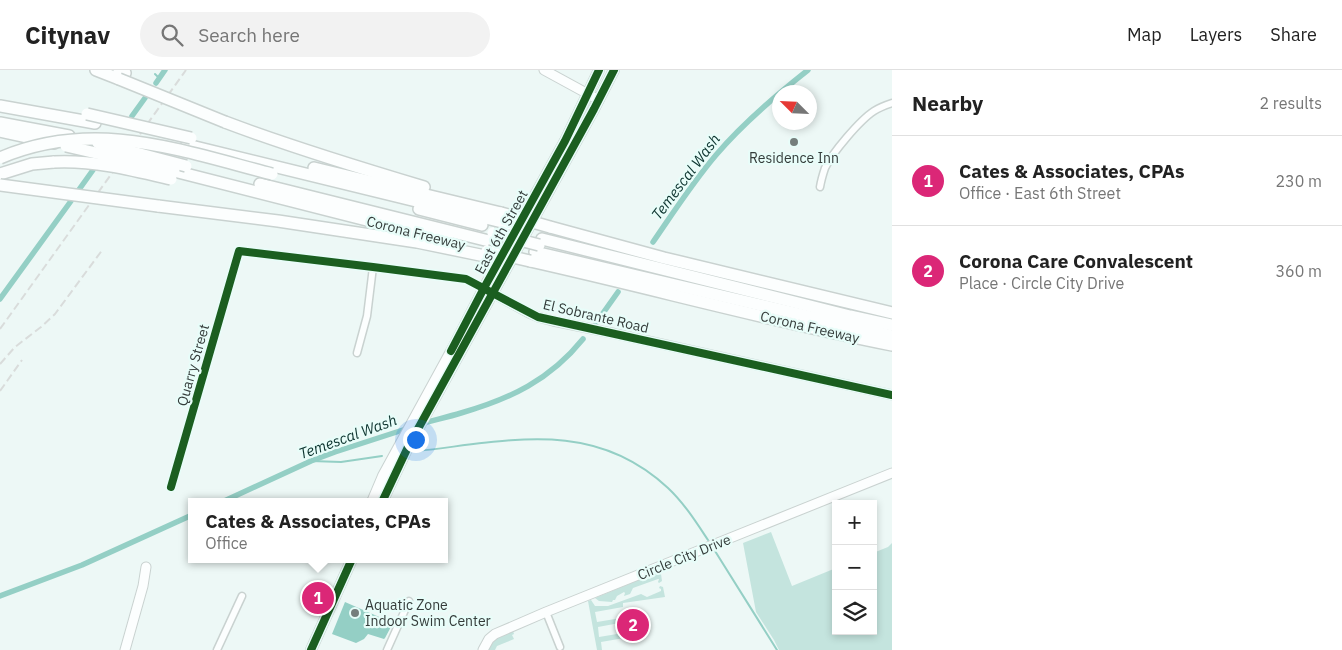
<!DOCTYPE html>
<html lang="en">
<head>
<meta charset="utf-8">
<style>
  :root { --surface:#fff; --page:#f2f2f2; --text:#222; --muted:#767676; --line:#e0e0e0; --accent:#db2777 }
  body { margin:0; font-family:"IBM Plex Sans",sans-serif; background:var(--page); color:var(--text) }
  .controls { position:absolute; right:15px; bottom:15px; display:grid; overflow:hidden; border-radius:0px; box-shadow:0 2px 8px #0003 }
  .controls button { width:45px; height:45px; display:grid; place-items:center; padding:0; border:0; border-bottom:1px solid var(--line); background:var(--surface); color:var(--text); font:25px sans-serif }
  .compass { position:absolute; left:772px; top:15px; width:45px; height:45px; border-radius:50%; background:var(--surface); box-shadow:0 2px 8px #0003; rotate:294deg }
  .you { position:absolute; left:415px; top:369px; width:18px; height:18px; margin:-12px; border:4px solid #fff; border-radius:50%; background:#1a73e8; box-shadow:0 0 0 8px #1a73e833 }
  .badge { display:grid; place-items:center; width:32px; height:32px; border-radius:50%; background:var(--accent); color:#fff; font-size:16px; font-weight:700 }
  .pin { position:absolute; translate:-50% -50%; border:2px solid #fff; box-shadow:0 1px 5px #0006 }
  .popup { position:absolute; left:188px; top:428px; width:260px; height:65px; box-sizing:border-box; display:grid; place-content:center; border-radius:0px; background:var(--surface); filter:drop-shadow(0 1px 4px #0005); font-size:16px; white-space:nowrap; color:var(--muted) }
  .popup b { font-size:19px; color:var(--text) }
  .popup::after { content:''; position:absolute; left:50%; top:100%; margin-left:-10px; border:10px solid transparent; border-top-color:var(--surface) }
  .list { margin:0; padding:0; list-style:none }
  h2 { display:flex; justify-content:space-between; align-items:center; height:65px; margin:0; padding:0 20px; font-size:21px }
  h2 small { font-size:16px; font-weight:400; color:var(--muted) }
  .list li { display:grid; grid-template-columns:32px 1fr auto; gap:15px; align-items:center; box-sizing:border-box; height:90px; padding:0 20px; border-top:1px solid var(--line) }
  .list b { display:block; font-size:19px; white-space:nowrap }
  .list p { margin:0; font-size:16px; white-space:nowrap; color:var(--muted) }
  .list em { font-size:16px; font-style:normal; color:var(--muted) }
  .icon { flex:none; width:28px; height:28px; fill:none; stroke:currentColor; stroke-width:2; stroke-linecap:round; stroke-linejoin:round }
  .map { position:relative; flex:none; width:892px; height:580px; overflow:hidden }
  header { display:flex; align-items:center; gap:30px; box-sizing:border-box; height:70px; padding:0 25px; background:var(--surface); border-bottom:1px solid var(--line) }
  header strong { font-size:24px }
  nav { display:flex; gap:28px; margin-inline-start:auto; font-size:18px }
  .search { width:350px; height:45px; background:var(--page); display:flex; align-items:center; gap:12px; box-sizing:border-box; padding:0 18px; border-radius:28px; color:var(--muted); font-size:19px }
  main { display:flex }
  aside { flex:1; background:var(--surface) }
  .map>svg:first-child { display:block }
  .green { fill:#c4e4de }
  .water { fill:#94cfc5 }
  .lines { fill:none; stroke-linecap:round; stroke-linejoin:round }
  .stream { stroke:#94cfc5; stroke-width:2 }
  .canal { stroke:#94cfc5; stroke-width:5.5 }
  .street-casing { stroke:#c9d2d0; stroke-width:9 }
  .secondary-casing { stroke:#c9d2d0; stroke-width:11 }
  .primary-casing { stroke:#c9d2d0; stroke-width:12 }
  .highway-casing { stroke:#c9d2d0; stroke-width:14 }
  .street { stroke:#fcfefe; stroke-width:6 }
  .secondary { stroke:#fcfefe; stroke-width:9 }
  .primary { stroke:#fcfefe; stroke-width:10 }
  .highway { stroke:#fcfefe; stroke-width:11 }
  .rail { stroke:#d9dcdb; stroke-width:2; stroke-dasharray:8 4; stroke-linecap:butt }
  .highway-bridge-casing { stroke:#c9d2d0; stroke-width:14; stroke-linecap:butt }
  .highway-bridge { stroke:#fcfefe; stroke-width:11 }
  .cycleway-casing { stroke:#e8fdf9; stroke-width:11 }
  .cycleway { stroke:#1b5e20; stroke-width:8 }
  .poi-dot { fill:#757e7c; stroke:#e8fdf9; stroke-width:2 }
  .labels { text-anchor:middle; stroke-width:4.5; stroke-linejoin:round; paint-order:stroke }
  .poi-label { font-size:14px; fill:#343c3a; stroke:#e8fdf9 }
  .street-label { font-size:14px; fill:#343c3a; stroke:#e8fdf9 }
  .water-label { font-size:15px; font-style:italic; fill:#0d342f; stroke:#e8fdf9 }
</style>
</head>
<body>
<header>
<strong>Citynav</strong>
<div class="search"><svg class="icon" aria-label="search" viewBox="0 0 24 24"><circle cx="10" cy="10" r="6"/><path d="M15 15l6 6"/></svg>Search here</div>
<nav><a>Map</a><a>Layers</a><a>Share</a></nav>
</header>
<main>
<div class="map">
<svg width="892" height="580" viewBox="0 0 892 580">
  <rect width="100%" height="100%" fill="#edf8f6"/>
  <!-- green -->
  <g class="green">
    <polygon points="771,462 792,516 836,498 836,561 873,561 873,483 888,477 892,473 892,580 779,580 774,570 756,542 743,473"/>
    <polygon points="658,502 661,504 662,511 659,513 658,512 659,509 658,509 633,518 630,524 624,526 625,523 624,522 617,526 615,530 613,530 612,532 599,531 595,528"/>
    <polygon points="660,516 663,517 665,527 623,533 623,537 595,542 597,552 627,547 627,548 624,549 625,552 598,557 599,567 629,562 630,567 601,572 602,580 597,580 588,531 591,530 595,536 608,536 641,524 647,527 661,521 661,519 659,518"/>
    <polygon points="513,561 514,564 512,565 514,569 497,576 495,580 487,580 494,570"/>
  </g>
  <!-- water -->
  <polygon class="water" points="345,532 393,553 385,568 384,569 368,564 364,569 356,573 332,564"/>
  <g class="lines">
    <!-- stream -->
    <g class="stream">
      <polyline points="155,4 159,8"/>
      <path d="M 418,381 C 509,371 593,348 668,418 C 684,433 696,452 708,470"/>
      <polyline points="311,391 341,392 382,386"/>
      <polyline points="715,481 777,580"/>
    </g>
    <!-- canal -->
    <g class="canal">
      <polyline points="156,13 165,0"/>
      <polyline points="132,46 145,28"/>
      <polyline points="78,121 93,100"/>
      <path d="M 653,172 C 673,143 693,112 716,85 C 743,53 775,26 808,0"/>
      <polyline points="0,229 71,131"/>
      <polyline points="596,253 618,222"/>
      <path d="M 420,354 C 434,350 448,347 461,343 C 510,329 550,310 583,269"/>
      <polyline points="222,432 311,391 335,382 409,358"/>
      <polyline points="0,526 82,495 192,445"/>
    </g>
    <!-- street casing -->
    <g class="street-casing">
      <g id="street">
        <path d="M 820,117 C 821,111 823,104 825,98 C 832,83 860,50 874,41 C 880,37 886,35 892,33"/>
        <polyline points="357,283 367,246 373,197"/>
        <polyline points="171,417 239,181 373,197 466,209 484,218"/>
        <polyline points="546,542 560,577"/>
        <polyline points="217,580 242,526"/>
        <polyline points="387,580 409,531"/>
      </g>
    </g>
    <!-- secondary casing -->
    <g class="secondary-casing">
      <g id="secondary">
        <polyline points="544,0 599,30"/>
        <polyline points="487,220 529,243 538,247 553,251 612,263 892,325"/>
        <polyline points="125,580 143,516 146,497"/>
        <polyline points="483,580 489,569 495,564 546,542 892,403"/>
      </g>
    </g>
    <!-- primary casing -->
    <g class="primary-casing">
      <g id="primary">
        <polyline points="372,432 383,406 453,278 484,218 565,71 599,0"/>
        <polyline points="382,432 408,377 594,39 614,0"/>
        <polyline points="311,580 352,489"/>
      </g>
    </g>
    <!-- highway casing -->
    <g class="highway-casing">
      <g id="highway">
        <polyline points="96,0 119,9"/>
        <polyline points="119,0 125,3"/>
        <polyline points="0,36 95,53"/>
        <path d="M 225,52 C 291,77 357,97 424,117"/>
        <polyline points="0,53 69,66"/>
        <polyline points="0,61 54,73"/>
        <polyline points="187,75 498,151"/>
        <polyline points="314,98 501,143"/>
        <polyline points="174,101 449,171"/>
        <polyline points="0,104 32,94 54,92"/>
        <polyline points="260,114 489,171"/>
        <polyline points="158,136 278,151 417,172 485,186"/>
        <polyline points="419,139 482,155"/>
        <polyline points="550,157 664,188 892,243"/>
        <polyline points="542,169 850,246 892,255"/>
        <polyline points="535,182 892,266"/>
        <path d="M 530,191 C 651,218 770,251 892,275"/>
      </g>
    </g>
    <!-- street -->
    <use href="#street" class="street"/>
    <!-- secondary -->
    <use href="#secondary" class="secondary"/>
    <!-- primary -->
    <use href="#primary" class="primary"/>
    <!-- highway -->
    <use href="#highway" class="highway"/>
    <!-- rail -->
    <g class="rail">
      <polyline points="0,259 186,0"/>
      <polyline points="0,294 15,277 41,257 55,244 103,179"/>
      <polyline points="0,321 22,290"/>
    </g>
    <!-- highway-bridge casing -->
    <g class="highway-bridge-casing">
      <g id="highway-bridge">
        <polyline points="119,9 225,52"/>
        <polyline points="87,44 191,68"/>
        <polyline points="98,73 186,96"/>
        <polyline points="66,76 174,101"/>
        <path d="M 0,88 C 94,48 179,80 272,104"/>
        <path d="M 54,92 C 94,90 133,100 171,109"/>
        <polyline points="0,115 158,136"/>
        <polyline points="501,143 550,157"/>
        <polyline points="498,151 522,157"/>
        <polyline points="493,163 539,175"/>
        <polyline points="487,181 530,191"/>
      </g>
    </g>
    <!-- highway-bridge -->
    <use href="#highway-bridge" class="highway-bridge"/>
    <!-- cycleway casing -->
    <g class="cycleway-casing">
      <g id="cycleway">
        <polyline points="451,281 484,218 565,71 599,0"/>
        <polyline points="171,417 239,181 373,197 466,209 538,247 892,325"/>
        <polyline points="382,432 408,377 594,39 614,0"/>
        <polyline points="311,580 352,489"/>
      </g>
    </g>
    <!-- cycleway -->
    <use href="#cycleway" class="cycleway"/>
  </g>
  <!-- markers -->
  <g class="poi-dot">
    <circle cx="794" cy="72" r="5"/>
    <circle cx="355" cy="543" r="5"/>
  </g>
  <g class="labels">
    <!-- poi labels -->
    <g class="poi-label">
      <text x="794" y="93">Residence Inn</text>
      <text x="365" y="540" text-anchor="start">Aquatic Zone<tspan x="365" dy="16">Indoor Swim Center</tspan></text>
    </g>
    <!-- street labels -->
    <g class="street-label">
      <text transform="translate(501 162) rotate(-61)" y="5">East 6th Street</text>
      <text transform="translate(416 163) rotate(14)" y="5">Corona Freeway</text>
      <text transform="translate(596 246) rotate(13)" y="5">El Sobrante Road</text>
      <text transform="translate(810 257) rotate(13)" y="5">Corona Freeway</text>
      <text transform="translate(193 295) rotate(-74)" y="5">Quarry Street</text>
      <text transform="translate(684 487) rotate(-22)" y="5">Circle City Drive</text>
    </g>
    <!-- water labels -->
    <g class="water-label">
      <text transform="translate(686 107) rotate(-53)" y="5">Temescal Wash</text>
      <text transform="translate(348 367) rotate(-20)" y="5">Temescal Wash</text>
    </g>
  </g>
</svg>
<div class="controls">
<button>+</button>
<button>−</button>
<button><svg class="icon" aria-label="layers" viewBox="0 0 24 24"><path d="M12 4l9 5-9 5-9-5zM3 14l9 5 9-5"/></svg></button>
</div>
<svg class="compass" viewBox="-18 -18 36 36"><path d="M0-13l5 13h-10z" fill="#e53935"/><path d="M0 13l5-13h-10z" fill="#767676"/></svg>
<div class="you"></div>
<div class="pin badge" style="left:318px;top:528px">1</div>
<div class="popup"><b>Cates &amp; Associates, CPAs</b>Office</div>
<div class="pin badge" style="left:633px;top:555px">2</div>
</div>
<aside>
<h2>Nearby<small>2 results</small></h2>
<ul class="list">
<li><span class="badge">1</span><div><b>Cates &amp; Associates, CPAs</b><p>Office · East 6th Street</p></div><em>230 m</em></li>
<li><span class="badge">2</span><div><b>Corona Care Convalescent</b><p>Place · Circle City Drive</p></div><em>360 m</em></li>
</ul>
</aside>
</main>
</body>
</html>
